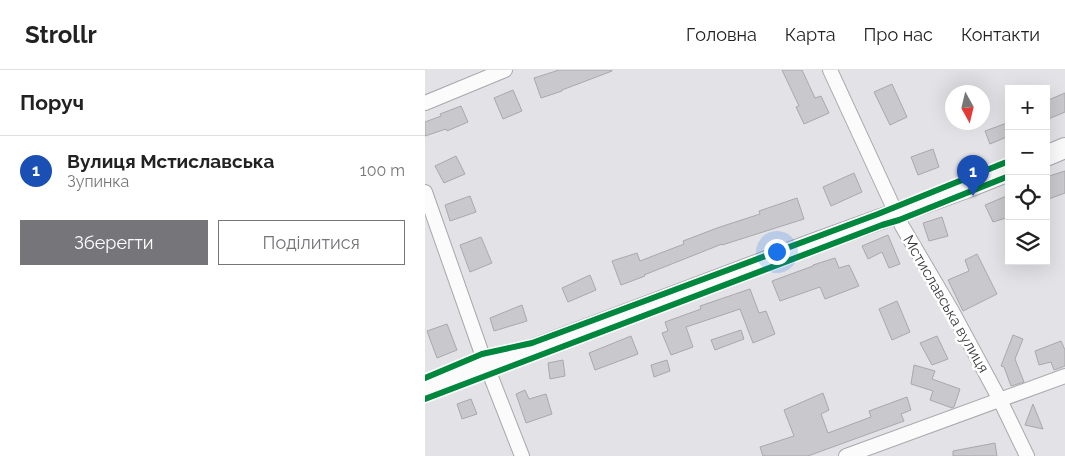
<!DOCTYPE html>
<html lang="uk">
<head>
<meta charset="utf-8">
<style>
  :root { --surface:#fff; --page:#f6f6f6; --text:#222; --muted:#767676; --line:#e0e0e0; --accent:#76767a }
  body { margin:0; font-family:Raleway,sans-serif; background:var(--page); color:var(--text) }
  .controls { position:absolute; right:15px; top:15px; display:grid; overflow:hidden; border-radius:0px; box-shadow:0 5px 20px #0002 }
  .controls button { width:45px; height:45px; display:grid; place-items:center; padding:0; border:0; border-bottom:1px solid var(--line); background:var(--surface); color:var(--text); font:25px sans-serif }
  .compass { position:absolute; left:520px; top:15px; width:45px; height:45px; border-radius:50%; background:var(--surface); box-shadow:0 5px 20px #0002; rotate:172deg }
  .you { position:absolute; left:351px; top:181px; width:18px; height:18px; margin:-12px; border:4px solid #fff; border-radius:50%; background:#1a73e8; box-shadow:0 0 0 8px #1a73e833 }
  .badge { display:grid; place-items:center; width:32px; height:32px; border-radius:50%; background:var(--accent); color:#fff; font-size:16px; font-weight:700 }
  .pin { position:absolute; translate:-50% -41px; filter:drop-shadow(0 1px 2px #0008) }
  .pin::after { content:''; position:absolute; top:26px; width:18px; height:15px; background:inherit; clip-path:polygon(0 0,100% 0,50% 100%) }
  .list { margin:0; padding:0; list-style:none }
  h2 { display:flex; justify-content:space-between; align-items:center; height:65px; margin:0; padding:0 20px; font-size:21px }
  h2 small { font-size:16px; font-weight:400; color:var(--muted) }
  .list li { display:grid; grid-template-columns:32px 1fr auto; gap:15px; align-items:center; box-sizing:border-box; height:70px; padding:0 20px; border-top:1px solid var(--line) }
  .list b { display:block; font-size:19px; white-space:nowrap }
  .list p { margin:0; font-size:16px; white-space:nowrap; color:var(--muted) }
  .list em { font-size:16px; font-style:normal; color:var(--muted) }
  .actions { display:flex; gap:10px; padding:15px 20px }
  .actions a { flex:1; padding:11px 0; border:1px solid var(--accent); border-radius:0px; text-align:center; font-size:18px; color:var(--accent) }
  .actions .main { background:var(--accent); color:#fff }
  .icon { flex:none; width:28px; height:28px; fill:none; stroke:currentColor; stroke-width:2; stroke-linecap:round; stroke-linejoin:round }
  .map { position:relative; flex:none; width:640px; height:386px; overflow:hidden }
  header { display:flex; align-items:center; gap:30px; box-sizing:border-box; height:70px; padding:0 25px; background:var(--surface); border-bottom:1px solid var(--line) }
  header strong { font-size:24px }
  nav { display:flex; gap:28px; margin-inline-start:auto; font-size:18px }
  main { display:flex }
  aside { flex:1; background:var(--surface) }
  .map>svg:first-child { display:block }
  .building { fill:#c9c9cd; stroke:#a9a9ad }
  .lines { fill:none; stroke-linecap:round; stroke-linejoin:round }
  .street-casing { stroke:#a8a8ad; stroke-width:16 }
  .secondary-casing { stroke:#a8a8ad; stroke-width:22 }
  .street { stroke:#fbfbfb; stroke-width:14 }
  .secondary { stroke:#fbfbfb; stroke-width:20 }
  .cycleway-casing { stroke:#fff; stroke-width:9 }
  .cycleway { stroke:#00873e; stroke-width:6 }
  .labels { text-anchor:middle; stroke-width:5; stroke-linejoin:round; paint-order:stroke }
  .street-label { font-size:15px; fill:#3c3c40; stroke:#fff }
</style>
</head>
<body>
<header>
<strong>Strollr</strong>
<nav><a>Головна</a><a>Карта</a><a>Про нас</a><a>Контакти</a></nav>
</header>
<main>
<aside>
<h2>Поруч<small></small></h2>
<ul class="list">
<li><span class="badge" style="background:#1a4fb4">1</span><div><b>Вулиця Мстиславська</b><p>Зупинка</p></div><em>100 m</em></li>
</ul>
<div class="actions"><a class="main">Зберегти</a><a>Поділитися</a></div>
</aside>
<div class="map">
<svg width="640" height="386" viewBox="0 0 640 386">
  <rect width="100%" height="100%" fill="#e2e2e7"/>
  <!-- building -->
  <g class="building">
    <polygon points="134,0 187,0 187,1 137,20 137,21 116,28 109,8"/>
    <polygon points="357,0 377,0 390,28 396,26 404,43 379,54 371,37 374,36"/>
    <polygon points="467,14 482,47 465,55 449,22"/>
    <polygon points="88,20 97,41 78,49 69,28"/>
    <polygon points="640,23 640,42 621,50 621,31"/>
    <polygon points="36,36 43,52 22,61 21,59 0,66 0,52 16,46 15,44"/>
    <polygon points="582,53 584,58 584,66 565,74 560,61"/>
    <polygon points="508,79 514,97 493,105 486,87"/>
    <polygon points="31,86 40,104 19,113 10,96"/>
    <polygon points="640,101 640,123 621,130 621,107"/>
    <polygon points="429,103 437,122 406,136 398,117"/>
    <polygon points="584,125 584,147 568,152 560,135"/>
    <polygon points="45,126 51,142 25,151 20,135"/>
    <polygon points="372,128 379,149 297,175 297,174 219,205 220,206 196,215 187,191 212,183 215,191 259,174 258,171 292,158 335,144 334,141"/>
    <polygon points="517,147 523,166 504,171 498,153"/>
    <polygon points="463,165 475,194 464,198 457,182 443,189 437,176"/>
    <polygon points="56,167 67,193 45,202 35,175"/>
    <polygon points="552,184 572,224 538,241 523,210 544,201 540,190"/>
    <polygon points="410,188 414,198 424,195 434,216 400,229 395,217 355,231 347,211 388,196 388,195"/>
    <polygon points="165,205 171,220 143,232 137,218"/>
    <polygon points="325,219 334,243 341,241 350,264 328,273 315,239 261,257 268,277 246,285 237,263 243,261 240,252 276,239 275,236"/>
    <polygon points="472,231 485,262 467,270 454,239"/>
    <polygon points="97,235 102,251 69,261 65,248"/>
    <polygon points="22,254 32,280 12,288 2,261"/>
    <polygon points="316,260 319,269 290,280 286,270"/>
    <polygon points="588,265 598,269 590,289 599,312 586,316 579,297 576,296"/>
    <polygon points="206,266 213,284 170,300 164,283"/>
    <polygon points="512,266 523,289 507,295 495,273"/>
    <polygon points="636,271 640,280 640,296 629,300 626,292 614,295 610,281"/>
    <polygon points="138,290 140,306 125,309 123,293"/>
    <polygon points="242,290 245,301 229,307 226,295"/>
    <polygon points="489,295 510,301 507,309 535,319 529,337 527,338 505,330 508,321 486,314"/>
    <polygon points="100,320 104,329 121,324 127,344 101,353 91,324"/>
    <polygon points="398,323 404,340 396,344 403,363 446,347 444,341 482,327 486,340 476,344 479,351 383,386 338,386 335,377 369,366 359,340"/>
    <polygon points="46,329 52,344 37,349 32,334"/>
    <polygon points="608,334 618,359 600,355"/>
    <polygon points="570,373 572,386 528,386 528,381"/>
  </g>
  <g class="lines">
    <!-- street casing -->
    <g class="street-casing">
      <g id="street">
        <polyline points="405,0 477,156 527,241 575,330 602,386"/>
        <polyline points="0,33 80,0"/>
        <polyline points="0,122 57,284 97,386"/>
        <polyline points="421,386 640,306"/>
      </g>
    </g>
    <!-- secondary casing -->
    <g class="secondary-casing">
      <g id="secondary">
        <polyline points="621,86 640,78"/>
        <polyline points="0,320 387,174 544,117 584,101"/>
      </g>
    </g>
    <!-- street -->
    <use href="#street" class="street"/>
    <!-- secondary -->
    <use href="#secondary" class="secondary"/>
    <!-- cycleway casing -->
    <g class="cycleway-casing">
      <g id="cycleway">
        <polyline points="0,308 57,284 107,273 453,144 584,91"/>
        <polyline points="0,329 457,155 474,150 584,106"/>
      </g>
    </g>
    <!-- cycleway -->
    <use href="#cycleway" class="cycleway"/>
  </g>
  <g class="labels">
    <!-- street labels -->
    <g class="street-label">
      <text transform="translate(521 234) rotate(60)" y="5">Мстиславська вулиця</text>
    </g>
  </g>
</svg>
<div class="controls">
<button>+</button>
<button>−</button>
<button><svg class="icon" aria-label="locate" viewBox="0 0 24 24"><circle cx="12" cy="12" r="6"/><path d="M12 2v4M12 18v4M2 12h4M18 12h4"/></svg></button>
<button><svg class="icon" aria-label="layers" viewBox="0 0 24 24"><path d="M12 4l9 5-9 5-9-5zM3 14l9 5 9-5"/></svg></button>
</div>
<svg class="compass" viewBox="-18 -18 36 36"><path d="M0-13l5 13h-10z" fill="#e53935"/><path d="M0 13l5-13h-10z" fill="#767676"/></svg>
<div class="you"></div>
<div class="pin badge" style="left:548px;top:126px;background:#1a4fb4">1</div>
</div>
</main>
</body>
</html>
